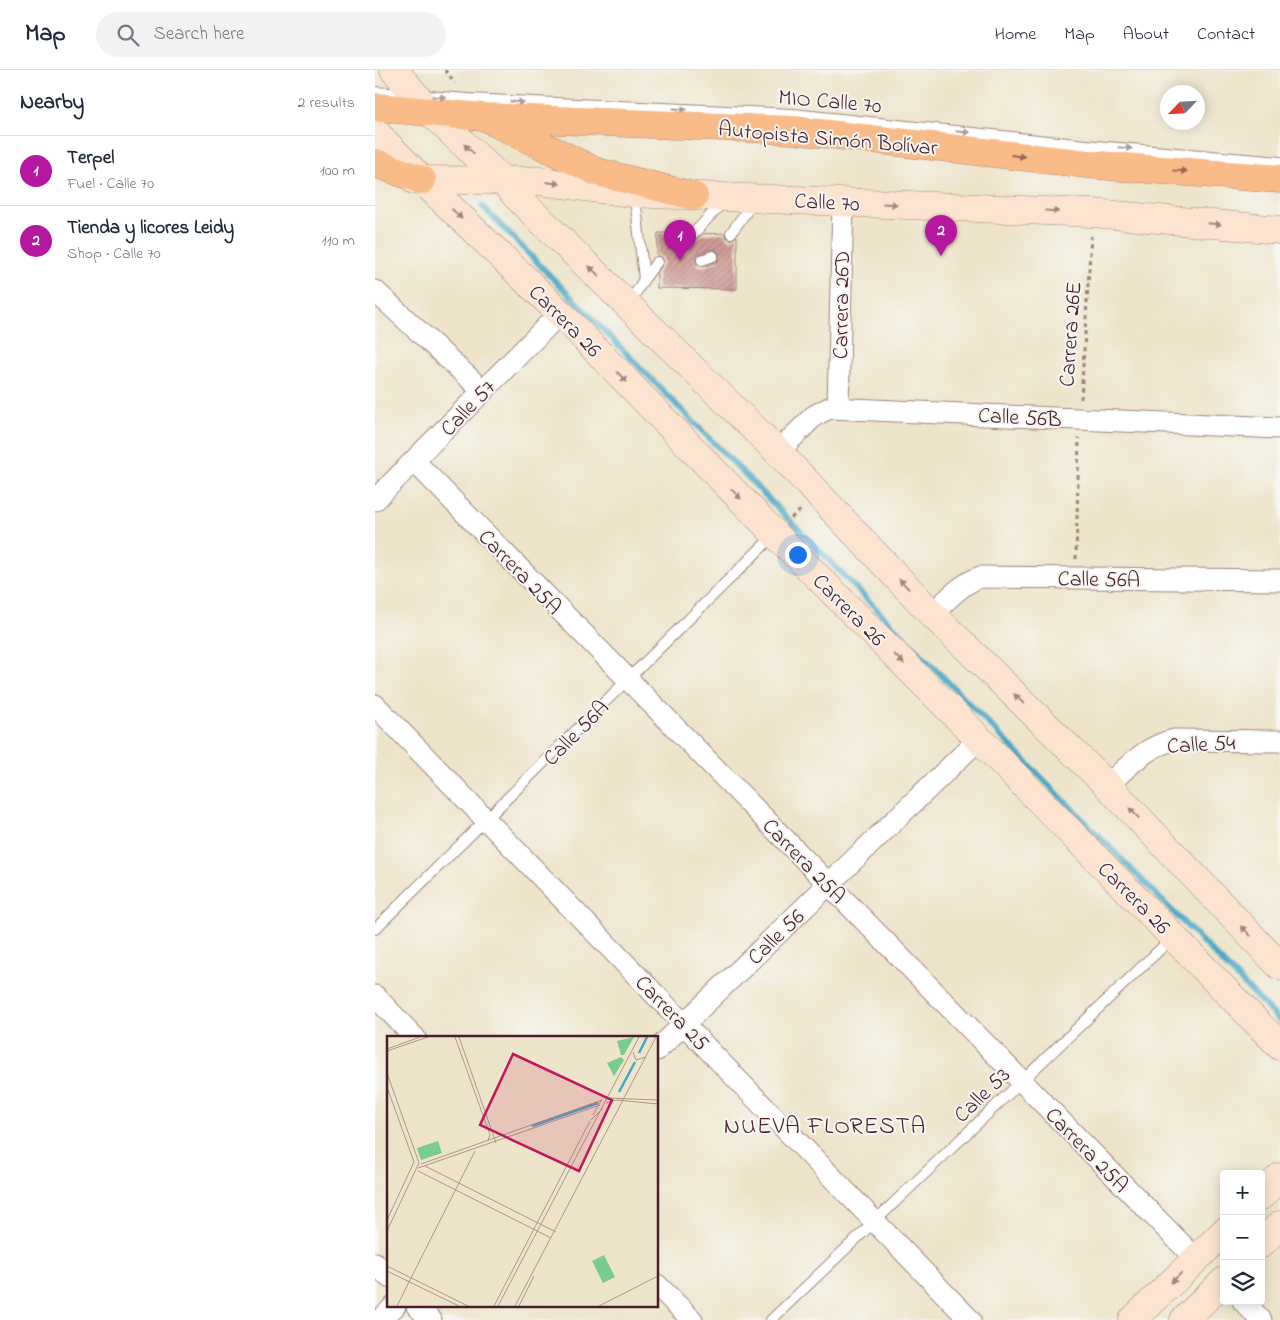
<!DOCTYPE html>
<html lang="en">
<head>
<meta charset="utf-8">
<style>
  :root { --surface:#fff; --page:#f2f2f3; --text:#1f2937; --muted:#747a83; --line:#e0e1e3; --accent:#b5179e }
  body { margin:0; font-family:"Indie Flower",sans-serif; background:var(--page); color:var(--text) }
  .controls { position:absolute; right:15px; bottom:15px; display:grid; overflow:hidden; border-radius:5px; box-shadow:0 2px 12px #0003 }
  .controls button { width:45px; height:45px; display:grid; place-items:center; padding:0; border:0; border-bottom:1px solid var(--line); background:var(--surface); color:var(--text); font:25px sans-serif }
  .compass { position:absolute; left:785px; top:15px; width:45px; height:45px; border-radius:50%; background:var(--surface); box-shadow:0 2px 12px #0003; rotate:245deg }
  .you { position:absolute; left:422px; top:484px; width:18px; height:18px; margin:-12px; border:4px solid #fff; border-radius:50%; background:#1a73e8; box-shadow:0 0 0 8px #1a73e833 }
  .badge { display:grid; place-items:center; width:32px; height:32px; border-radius:50%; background:var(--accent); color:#fff; font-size:16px; font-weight:700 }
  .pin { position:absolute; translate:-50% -41px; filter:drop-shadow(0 1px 2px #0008) }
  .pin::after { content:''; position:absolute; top:26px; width:18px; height:15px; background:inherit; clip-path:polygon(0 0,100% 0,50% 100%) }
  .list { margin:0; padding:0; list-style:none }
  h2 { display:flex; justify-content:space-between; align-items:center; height:65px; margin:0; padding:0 20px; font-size:21px }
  h2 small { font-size:16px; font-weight:400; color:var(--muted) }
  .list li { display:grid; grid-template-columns:32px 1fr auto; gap:15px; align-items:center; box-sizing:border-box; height:70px; padding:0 20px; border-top:1px solid var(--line) }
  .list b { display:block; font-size:19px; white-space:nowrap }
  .list p { margin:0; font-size:16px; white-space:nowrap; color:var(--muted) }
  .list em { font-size:16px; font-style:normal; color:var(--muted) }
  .icon { flex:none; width:28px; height:28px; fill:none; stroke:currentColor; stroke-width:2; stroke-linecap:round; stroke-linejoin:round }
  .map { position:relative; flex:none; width:905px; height:1250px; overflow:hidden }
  header { display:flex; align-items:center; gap:30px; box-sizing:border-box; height:70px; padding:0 25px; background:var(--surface); border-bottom:1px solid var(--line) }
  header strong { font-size:24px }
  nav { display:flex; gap:28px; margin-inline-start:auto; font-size:18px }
  .search { width:350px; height:45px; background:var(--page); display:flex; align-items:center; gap:12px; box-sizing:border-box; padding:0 18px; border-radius:28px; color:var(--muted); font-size:19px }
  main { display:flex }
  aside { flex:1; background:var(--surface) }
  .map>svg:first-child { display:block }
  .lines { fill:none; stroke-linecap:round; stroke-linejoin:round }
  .stream { stroke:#47a7c6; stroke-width:6 }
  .building { fill:url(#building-hatch); fill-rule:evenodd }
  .lane-casing { stroke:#9c827a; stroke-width:12 }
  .street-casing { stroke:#9c827a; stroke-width:23 }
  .secondary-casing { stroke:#9c827a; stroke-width:29 }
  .highway-casing { stroke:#9c827a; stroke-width:29 }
  .path { stroke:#9c827a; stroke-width:3; stroke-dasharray:4 4; stroke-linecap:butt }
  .lane { stroke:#fff; stroke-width:10 }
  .street { stroke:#fff; stroke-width:21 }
  .secondary { stroke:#fde4d0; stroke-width:28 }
  .highway { stroke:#f9bc89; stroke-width:28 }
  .oneway { fill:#ae9aa0 }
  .oneway2 { fill:#a4827e }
  .oneway3 { fill:#965 }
  .labels { text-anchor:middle; stroke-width:4; stroke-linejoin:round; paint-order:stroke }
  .street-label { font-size:22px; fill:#4a1f2b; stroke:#f6f6f2 }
  .neighbourhood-label { font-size:24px; letter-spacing:1px; fill:#4a1f2b; stroke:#f6f6f2 }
  .inset-river { fill:none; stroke:#47a7c6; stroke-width:2.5 }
  .inset-road { fill:none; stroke:#ac958a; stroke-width:1 }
  .view { fill:#c2185b; fill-opacity:0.15; stroke:#c2185b; stroke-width:2.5 }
  .inset-edge { fill:none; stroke:#4a1f2b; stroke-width:2.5 }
</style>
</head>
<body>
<header>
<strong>Map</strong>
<div class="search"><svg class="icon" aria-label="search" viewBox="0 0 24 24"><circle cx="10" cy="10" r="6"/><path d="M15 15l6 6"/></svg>Search here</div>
<nav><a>Home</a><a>Map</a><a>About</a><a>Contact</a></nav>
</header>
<main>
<aside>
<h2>Nearby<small>2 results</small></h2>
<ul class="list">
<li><span class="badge">1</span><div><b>Terpel</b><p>Fuel · Calle 70</p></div><em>100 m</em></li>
<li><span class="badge">2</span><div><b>Tienda y licores Leidy</b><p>Shop · Calle 70</p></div><em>110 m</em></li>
</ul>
</aside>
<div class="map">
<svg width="905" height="1250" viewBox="0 0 905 1250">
  <defs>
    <pattern id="building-hatch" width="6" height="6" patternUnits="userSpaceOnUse" patternTransform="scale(1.25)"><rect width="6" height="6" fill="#d09d99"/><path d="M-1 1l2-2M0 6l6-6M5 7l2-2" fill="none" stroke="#ab7f7d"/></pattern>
  </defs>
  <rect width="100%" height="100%" fill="#f6f6f2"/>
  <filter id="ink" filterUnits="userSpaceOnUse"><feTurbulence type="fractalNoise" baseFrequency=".02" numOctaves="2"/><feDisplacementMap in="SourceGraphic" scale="10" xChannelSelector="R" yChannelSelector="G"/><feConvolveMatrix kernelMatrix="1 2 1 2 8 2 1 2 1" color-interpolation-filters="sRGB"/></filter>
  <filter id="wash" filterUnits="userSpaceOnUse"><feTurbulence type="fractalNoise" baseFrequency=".0096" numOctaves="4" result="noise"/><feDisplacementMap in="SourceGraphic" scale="20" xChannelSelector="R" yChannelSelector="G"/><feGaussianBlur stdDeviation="1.12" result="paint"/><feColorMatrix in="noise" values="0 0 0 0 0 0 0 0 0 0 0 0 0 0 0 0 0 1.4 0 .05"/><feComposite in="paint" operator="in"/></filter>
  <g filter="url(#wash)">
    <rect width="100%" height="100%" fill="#eee4c9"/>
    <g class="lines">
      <!-- stream -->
      <polyline class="stream" points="107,136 905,951"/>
    </g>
    <g id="blocks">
      <!-- building -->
      <path class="building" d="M 283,163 L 312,163 L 314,168 L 318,170 L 321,169 L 328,164 L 349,163 L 352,168 L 356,170 L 362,166 L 362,219 L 282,218 L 282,203 L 289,192 L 287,187 L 282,185 ZM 336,179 L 340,179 L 344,183 L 343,191 L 329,197 L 322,195 L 320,189 L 322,185 Z"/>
    </g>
  </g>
  <g filter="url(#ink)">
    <use href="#blocks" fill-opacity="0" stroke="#9c827a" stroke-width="1"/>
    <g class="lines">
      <!-- lane casing -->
      <g class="lane-casing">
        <g id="lane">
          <polyline points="0,22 93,29 418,44 721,76 905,92"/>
          <polyline points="258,125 261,136 269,209"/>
          <polyline points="319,163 349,131"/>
          <polyline points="356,163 379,131"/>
          <polyline points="327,190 338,186"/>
          <polyline points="254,234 269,209 282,192"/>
          <polyline points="0,859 399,465"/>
          <polyline points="396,1250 797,868"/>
        </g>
      </g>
      <!-- street casing -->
      <g class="street-casing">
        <g id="street">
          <polyline points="0,221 108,321"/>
          <polyline points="463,338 468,132"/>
          <polyline points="403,382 439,346 454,338 905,358"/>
          <polyline points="39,391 821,1189"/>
          <polyline points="0,430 185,243"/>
          <path d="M 557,544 C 572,530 586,514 605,507 L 905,510"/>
          <polyline points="0,635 595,1250"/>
          <path d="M 732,715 C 753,697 771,676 799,670 L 905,671"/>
          <polyline points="0,926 40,968"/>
          <polyline points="282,980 604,669"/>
          <polyline points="0,1193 14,1207"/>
          <polyline points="282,1215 317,1250"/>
          <polyline points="868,1231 886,1250"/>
          <polyline points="42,1236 56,1250"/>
          <polyline points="5,1250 20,1236"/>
        </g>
      </g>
      <!-- secondary casing -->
      <g class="secondary-casing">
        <g id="secondary">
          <polyline points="19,0 54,41 129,112 142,127 403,382 557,544 732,715 905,896"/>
          <polyline points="0,62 47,110 185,243 400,464 617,682 905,976"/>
          <polyline points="39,110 164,111 257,123 718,143 905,160"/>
          <polyline points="886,1126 905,1107"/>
          <polyline points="886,1174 905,1155"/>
          <polyline points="758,1250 849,1162"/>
          <polyline points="809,1250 849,1211"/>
        </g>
      </g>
      <!-- highway casing -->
      <g class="highway-casing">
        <g id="highway">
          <polyline points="0,37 108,47 418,60 721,95 905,109"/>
          <polyline points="119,52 222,102 319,126"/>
          <polyline points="0,93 47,110"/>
        </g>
      </g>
      <!-- path -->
      <g class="path">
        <polyline points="70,0 80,13"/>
        <polyline points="706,329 716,166"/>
        <polyline points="416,448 427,439"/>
        <polyline points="701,489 704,368"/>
      </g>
      <!-- lane -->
      <use href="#lane" class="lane"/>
      <!-- street -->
      <use href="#street" class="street"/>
      <!-- secondary -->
      <use href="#secondary" class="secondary"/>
      <!-- highway -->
      <use href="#highway" class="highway"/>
    </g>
    <!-- one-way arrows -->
    <defs><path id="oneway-solid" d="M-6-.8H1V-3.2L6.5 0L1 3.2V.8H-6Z" transform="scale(1.25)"/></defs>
    <g class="oneway">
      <use href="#oneway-solid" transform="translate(64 27) rotate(4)"/>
      <use href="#oneway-solid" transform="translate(142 32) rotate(3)"/>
      <use href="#oneway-solid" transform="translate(305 39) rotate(3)"/>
      <use href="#oneway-solid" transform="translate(588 62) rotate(6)"/>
      <use href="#oneway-solid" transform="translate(750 78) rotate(5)"/>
    </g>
    <g class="oneway2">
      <use href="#oneway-solid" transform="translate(94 79) rotate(-137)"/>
      <use href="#oneway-solid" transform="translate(178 113) rotate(8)"/>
      <use href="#oneway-solid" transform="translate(515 134) rotate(3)"/>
      <use href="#oneway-solid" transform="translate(677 141) rotate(3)"/>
      <use href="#oneway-solid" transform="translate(82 144) rotate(44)"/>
      <use href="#oneway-solid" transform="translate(839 154) rotate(5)"/>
      <use href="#oneway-solid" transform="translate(219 201) rotate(-136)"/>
      <use href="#oneway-solid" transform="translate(247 307) rotate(46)"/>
      <use href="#oneway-solid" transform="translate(361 424) rotate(46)"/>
      <use href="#oneway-solid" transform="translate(529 514) rotate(-134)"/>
      <use href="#oneway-solid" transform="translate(524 589) rotate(45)"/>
      <use href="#oneway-solid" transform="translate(644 629) rotate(-136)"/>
      <use href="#oneway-solid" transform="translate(759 743) rotate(-134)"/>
      <use href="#oneway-solid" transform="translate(871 861) rotate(-134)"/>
      <use href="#oneway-solid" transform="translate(801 1208) rotate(136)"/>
    </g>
    <g class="oneway3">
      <use href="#oneway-solid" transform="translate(643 86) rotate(7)"/>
      <use href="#oneway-solid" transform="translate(805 101) rotate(4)"/>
    </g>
  </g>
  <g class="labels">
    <!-- street labels -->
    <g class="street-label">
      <text transform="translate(455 30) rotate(5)" y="8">MIO Calle 70</text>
      <text transform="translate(453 67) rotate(5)" y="8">Autopista Simón Bolívar</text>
      <text transform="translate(452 131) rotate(3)" y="8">Calle 70</text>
      <text transform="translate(465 235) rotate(-89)" y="8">Carrera 26D</text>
      <text transform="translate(191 250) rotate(45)" y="8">Carrera 26</text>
      <text transform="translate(694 264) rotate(-86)" y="8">Carrera 26E</text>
      <text transform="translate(92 337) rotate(-46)" y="8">Calle 57</text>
      <text transform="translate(645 346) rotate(3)" y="8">Calle 56B</text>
      <text transform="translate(146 501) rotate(46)" y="8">Carrera 25A</text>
      <text transform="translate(724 508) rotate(1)" y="8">Calle 56A</text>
      <text transform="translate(475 539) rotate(45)" y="8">Carrera 26</text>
      <text transform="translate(200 662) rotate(-45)" y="8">Calle 56A</text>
      <text transform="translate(826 673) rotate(-3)" y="8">Calle 54</text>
      <text transform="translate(430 790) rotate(46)" y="8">Carrera 25A</text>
      <text transform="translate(760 827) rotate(45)" y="8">Carrera 26</text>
      <text transform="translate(400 866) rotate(-44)" y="8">Calle 56</text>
      <text transform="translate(298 942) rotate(46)" y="8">Carrera 25</text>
      <text transform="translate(606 1024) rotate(-44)" y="8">Calle 53</text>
      <text transform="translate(713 1079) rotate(46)" y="8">Carrera 25A</text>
    </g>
    <!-- neighbourhood labels -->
    <g class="neighbourhood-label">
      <text x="450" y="1063">NUEVA FLORESTA</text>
    </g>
  </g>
  <!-- overview -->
  <g transform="translate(12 966)">
    <rect width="271" height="271" fill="#eee4c9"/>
    <path d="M 247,1 L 237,19 L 234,19 L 230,5 ZM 234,21 L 237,24 L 227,40 L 220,27 Z" fill="#79cc8e"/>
    <path d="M 51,105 L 55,117 L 34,124 L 30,112 ZM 217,219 L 228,241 L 216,247 L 205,225 Z" fill="#79cc8e"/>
    <path class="inset-river" d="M 252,17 L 260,1M 232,56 L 248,26M 145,90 L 211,67"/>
    <path class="inset-road" d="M 68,1 L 103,99 L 101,104M 72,1 L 109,107M 0,13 L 33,1M 0,15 L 41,1M 246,16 L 249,24 L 259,21M 0,37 L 32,127 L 0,195M 0,51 L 27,126 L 0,184M 221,62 L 271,64M 219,67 L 230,64 L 271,68M 206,79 L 215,63M 204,84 L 216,72M 34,128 L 215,64M 38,130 L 169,196M 31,132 L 213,69M 31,135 L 164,202M 0,230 L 81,270M 0,235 L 72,270M 10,270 L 88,115M 107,270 L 203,85M 111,270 L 252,1M 128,270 L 269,1M 132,270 L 147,240M 212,270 L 271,240"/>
    <path class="view" d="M 126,18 L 225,64 L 192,135 L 93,89 Z"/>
    <rect width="271" height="271" class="inset-edge"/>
  </g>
</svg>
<div class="controls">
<button>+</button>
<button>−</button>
<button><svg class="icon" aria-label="layers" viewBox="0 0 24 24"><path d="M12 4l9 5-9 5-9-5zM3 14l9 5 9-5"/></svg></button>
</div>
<svg class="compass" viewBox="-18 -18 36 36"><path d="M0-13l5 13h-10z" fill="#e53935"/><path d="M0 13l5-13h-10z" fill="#747a83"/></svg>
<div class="you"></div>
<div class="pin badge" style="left:305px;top:191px">1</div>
<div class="pin badge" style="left:566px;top:186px">2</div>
</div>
</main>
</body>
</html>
